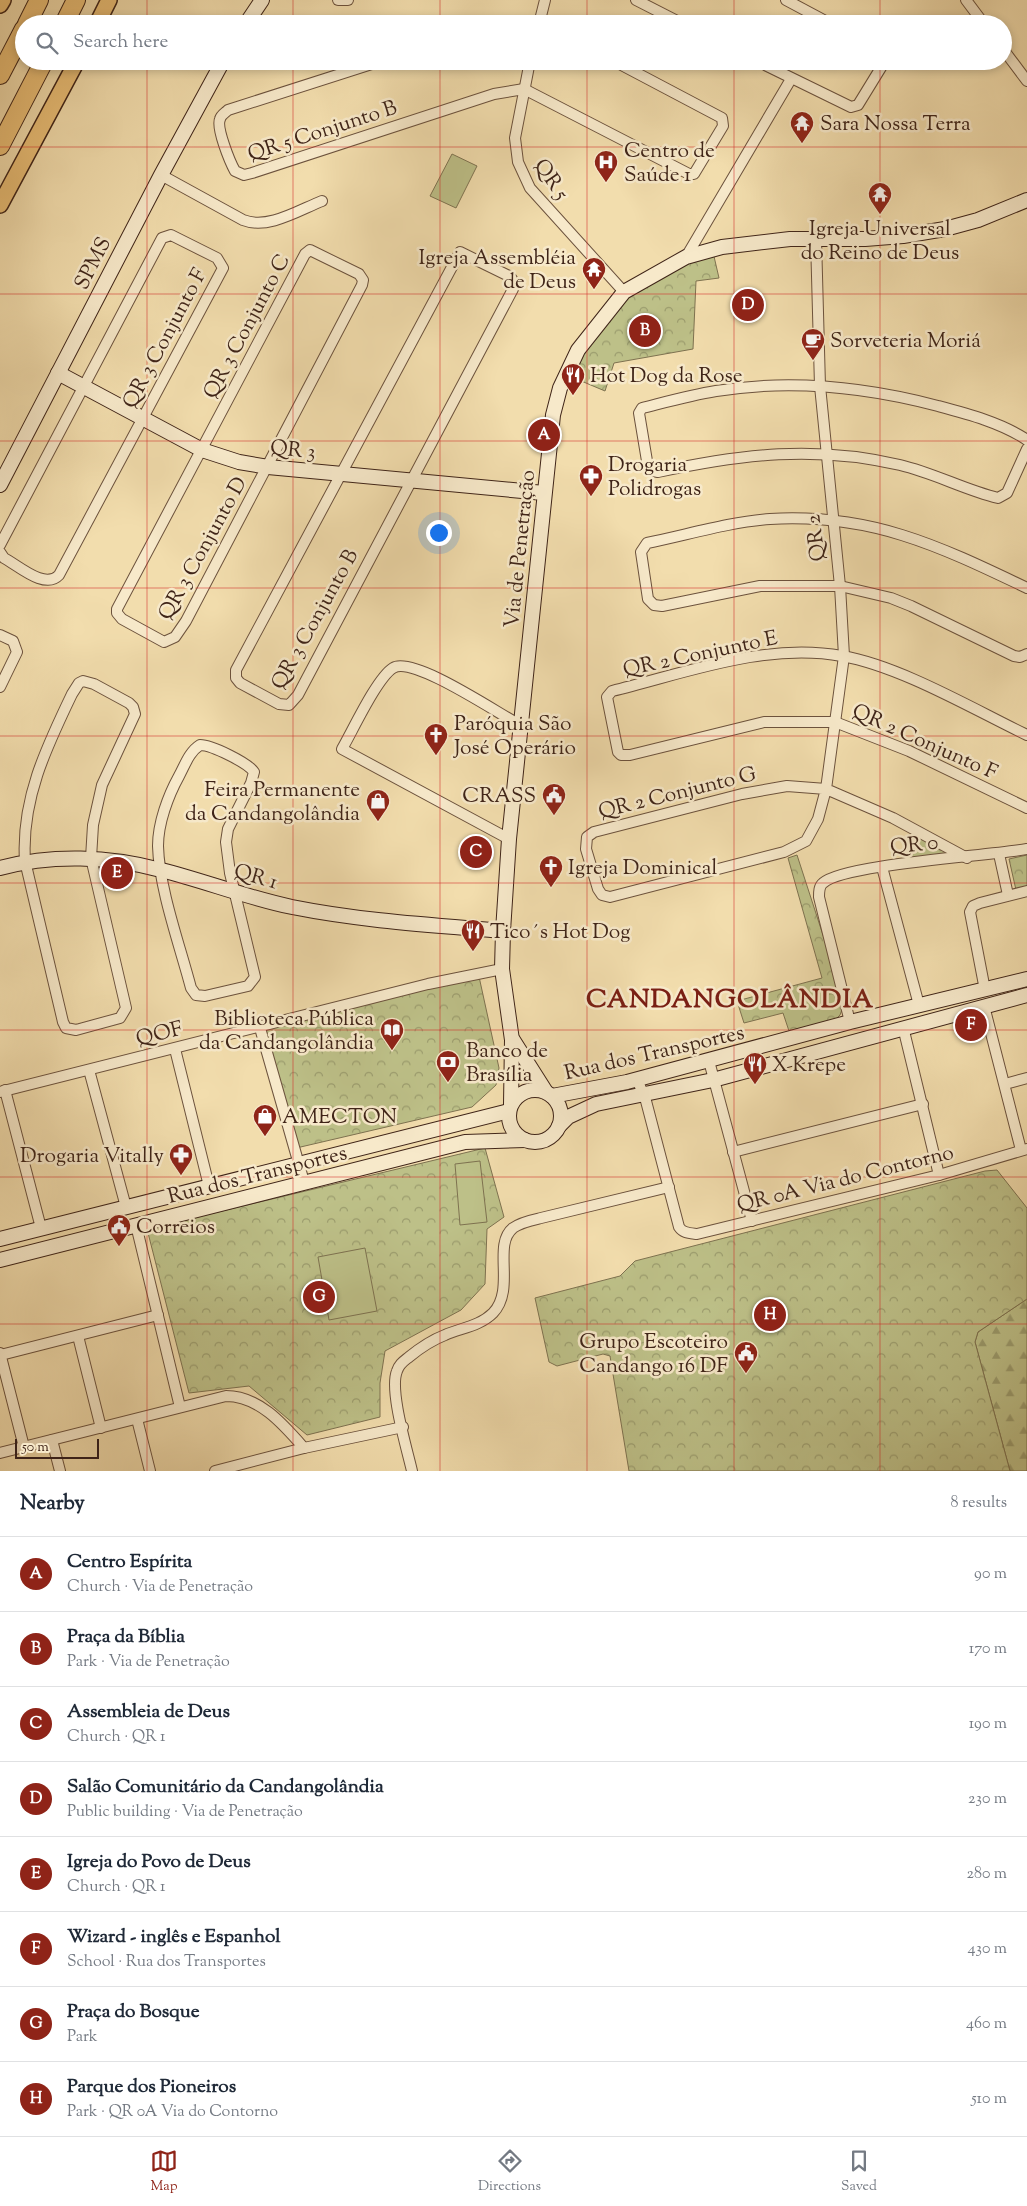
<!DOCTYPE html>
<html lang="en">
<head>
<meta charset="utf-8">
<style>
  :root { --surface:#fff; --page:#f6f6f7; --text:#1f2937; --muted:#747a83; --line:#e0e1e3; --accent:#8f2418 }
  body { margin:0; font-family:"Sorts Mill Goudy",serif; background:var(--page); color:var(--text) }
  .scale { position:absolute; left:15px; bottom:12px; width:84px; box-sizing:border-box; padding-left:5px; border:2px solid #3f2418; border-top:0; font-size:14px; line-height:18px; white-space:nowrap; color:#3f2418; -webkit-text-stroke:4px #f7e9ca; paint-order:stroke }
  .you { position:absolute; left:438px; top:532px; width:18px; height:18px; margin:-12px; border:4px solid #fff; border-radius:50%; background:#1a73e8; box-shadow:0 0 0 8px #1a73e833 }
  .badge { display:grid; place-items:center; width:32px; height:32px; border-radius:50%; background:var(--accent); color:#fff; font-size:16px; font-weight:700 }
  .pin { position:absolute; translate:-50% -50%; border:2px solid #fff; box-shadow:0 1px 5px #0006 }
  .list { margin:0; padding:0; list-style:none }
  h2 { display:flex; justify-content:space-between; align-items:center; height:65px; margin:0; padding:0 20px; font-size:21px }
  h2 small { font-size:16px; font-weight:400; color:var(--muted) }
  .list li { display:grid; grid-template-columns:32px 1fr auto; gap:15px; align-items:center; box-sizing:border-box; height:75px; padding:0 20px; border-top:1px solid var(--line) }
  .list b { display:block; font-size:19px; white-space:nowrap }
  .list p { margin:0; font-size:16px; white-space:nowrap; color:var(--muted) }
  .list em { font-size:16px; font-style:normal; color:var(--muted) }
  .icon { flex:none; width:28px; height:28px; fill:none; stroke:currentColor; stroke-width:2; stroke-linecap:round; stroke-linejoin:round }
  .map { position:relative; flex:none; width:1027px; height:1471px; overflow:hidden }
  .search { position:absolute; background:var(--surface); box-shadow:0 2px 8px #0003; left:15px; right:15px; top:15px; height:55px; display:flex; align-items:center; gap:12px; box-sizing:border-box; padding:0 18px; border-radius:28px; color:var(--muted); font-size:19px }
  .sheet { height:665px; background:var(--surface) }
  nav { display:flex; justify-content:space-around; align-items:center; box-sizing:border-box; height:70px; border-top:1px solid var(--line); background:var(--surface); font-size:14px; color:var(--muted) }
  nav a { display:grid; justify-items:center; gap:2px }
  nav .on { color:var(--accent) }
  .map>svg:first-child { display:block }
  .forest { fill:url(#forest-firs); stroke:#7e7250 }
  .park { fill:url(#park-crowns); stroke:#7e7250 }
  .pitch { fill:#bdc088; stroke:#7e7250 }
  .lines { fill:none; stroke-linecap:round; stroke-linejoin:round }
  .street-casing { stroke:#6c523d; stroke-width:12 }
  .secondary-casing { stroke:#3f2418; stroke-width:16 }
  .primary-casing { stroke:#3f2418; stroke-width:18 }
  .highway-casing { stroke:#3f2418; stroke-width:20 }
  .street { stroke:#f7e9ca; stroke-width:10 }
  .secondary { stroke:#f7e9ca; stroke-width:14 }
  .primary { stroke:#e9be76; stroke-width:15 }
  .highway { stroke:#e9be76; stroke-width:18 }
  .grid { fill:none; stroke:#d62828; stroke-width:1; stroke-opacity:0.55 }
  .labels { text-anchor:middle; stroke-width:5; stroke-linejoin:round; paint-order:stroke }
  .poi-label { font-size:21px; fill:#3f2418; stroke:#f7e9ca; text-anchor:start }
  .street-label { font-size:21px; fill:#3f2418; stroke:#f7e9ca }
  .district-label { font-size:26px; font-weight:bold; letter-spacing:1px; fill:#7a1f14; stroke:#f7e9ca }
</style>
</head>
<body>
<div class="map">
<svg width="1027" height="1471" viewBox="0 0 1027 1471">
  <defs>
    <pattern id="forest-firs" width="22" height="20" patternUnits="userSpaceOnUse" patternTransform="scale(1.25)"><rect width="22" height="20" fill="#bdc088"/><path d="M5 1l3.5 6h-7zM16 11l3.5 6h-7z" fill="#9b9c6e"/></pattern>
    <pattern id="park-crowns" width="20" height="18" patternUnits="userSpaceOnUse" patternTransform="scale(1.25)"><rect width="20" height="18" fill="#bdc088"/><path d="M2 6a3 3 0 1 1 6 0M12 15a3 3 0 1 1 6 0" fill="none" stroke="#9b9c6e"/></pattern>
  </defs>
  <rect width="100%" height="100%" fill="#f2ddad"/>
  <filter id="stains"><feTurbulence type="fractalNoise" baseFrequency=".004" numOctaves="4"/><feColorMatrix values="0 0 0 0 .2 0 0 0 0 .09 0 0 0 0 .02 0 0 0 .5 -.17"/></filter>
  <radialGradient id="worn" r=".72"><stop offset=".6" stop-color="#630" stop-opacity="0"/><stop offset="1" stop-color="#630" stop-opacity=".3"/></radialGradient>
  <!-- forest -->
  <polygon class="forest" points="1027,1299 1027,1471 1010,1471 975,1342 978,1332"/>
  <!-- park -->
  <g class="park">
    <polygon points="713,252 719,278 696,281 693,349 614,363 605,391 567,375 608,313 654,276"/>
    <polygon points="915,832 958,855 905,859"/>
    <polygon points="797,855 835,972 843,1007 840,1015 835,1020 789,1031 783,1013 744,1023 737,1001 822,978 788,858"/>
    <polygon points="1027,855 1027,888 1016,890 1009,859"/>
    <polygon points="478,972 499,1068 496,1085 472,1107 292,1149 258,1031"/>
    <polygon points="485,1148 504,1217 487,1229 485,1284 461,1310 385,1351 380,1383 380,1417 307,1435 249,1386 189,1393 147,1229"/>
    <polygon points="997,1170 1027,1208 1027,1299 978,1332 975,1342 1010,1471 629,1471 610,1356 603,1354 557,1366 549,1362 535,1298 620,1276 635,1261 985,1171"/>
  </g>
  <!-- pitch -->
  <g class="pitch">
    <polygon points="452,154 477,166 456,208 430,196"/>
    <polygon points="480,1161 487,1222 460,1225 455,1164"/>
    <polygon points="365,1248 377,1311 329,1320 318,1257"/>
  </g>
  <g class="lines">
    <!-- street casing -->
    <g class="street-casing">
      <g id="street">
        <polyline points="338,0 348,0"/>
        <polyline points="636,0 683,24"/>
        <polyline points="786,0 831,24"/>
        <polyline points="966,0 984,24"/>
        <polyline points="498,24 519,21 541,24"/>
        <polyline points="539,24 545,0"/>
        <polyline points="1003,49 1027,81"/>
        <path d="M 381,61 L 228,110 C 225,113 221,115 220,119 C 216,128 230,162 235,171 L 244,175 L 252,173 L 494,94 L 524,89 L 689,174 L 694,174 L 723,126 L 722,118 L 614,61"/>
        <polyline points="530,61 515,138 518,162 530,188 624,292"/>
        <polyline points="757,61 851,107 858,105 885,61"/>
        <path d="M 161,175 L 243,220 C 268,230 299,210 322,201"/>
        <polyline points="816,239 820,386 840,586 844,656 826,789 818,819 806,841 784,852 610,897 602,895 598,889 586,849 587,837 594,832 742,794 787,786 826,789 893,818 967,858"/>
        <polygon points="310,250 359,274 363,280 362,285 186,621 175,637 164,642 122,619 117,613 117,609 305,254"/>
        <polygon points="460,252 509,276 512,279 513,289 298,695 289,705 279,704 240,683 236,678 236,670"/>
        <polyline points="686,257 791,79"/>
        <path d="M 1027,440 C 1002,423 968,414 938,406 C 866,387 790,379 716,391 C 691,395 666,402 642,408 L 639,413 L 648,467 L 653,471 L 658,472 C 742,454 815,445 900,465 C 934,473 965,490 998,498 L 1007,493 L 1027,449"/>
        <path d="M 0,545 L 162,238 L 171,235 L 217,258 L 223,268 L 59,575 C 45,590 19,566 4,558 L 0,552"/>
        <path d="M 1027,588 C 939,546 871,513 770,519 C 729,522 687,535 647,543 L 641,552 L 648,599 L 654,605 L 662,606 L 760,586 L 840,586 L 891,598 L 911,606 L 1014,656 L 1020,657 L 1027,654"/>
        <polyline points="0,635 13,641 17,652 0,687"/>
        <path d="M 83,681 L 94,684 L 129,703 L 133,707 L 135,714 L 102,785 L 93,825 L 91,858 L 126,1008 L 120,1018 L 76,1030 L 66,1028 L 63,1022 L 25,861 C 21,800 46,748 72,694 L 79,683 Z"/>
        <path d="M 1027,735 C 973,709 900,666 842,656 C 765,642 686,673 612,691 L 607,697 L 618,752 L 621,755 L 630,755 L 764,722 L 835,722 L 909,751 L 1027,808"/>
        <path d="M 200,745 C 212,745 248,763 254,772 L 251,783 L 228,829 L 226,842 L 230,873 L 255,977 L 248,986 L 205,996 L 196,995 L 191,988 C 180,946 159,888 158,846 C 158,823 168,796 179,776 C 185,765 189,752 200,745 Z"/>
        <path d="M 509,839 L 342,749 C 353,730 377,678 393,668 C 413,655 500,715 522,726"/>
        <polyline points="999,854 1008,895"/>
        <polyline points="882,867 919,1005"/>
        <polyline points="985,990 970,912 973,906 980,903 1027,891"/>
        <polyline points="984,1006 1021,1150"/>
        <path d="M 850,1022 L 819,897 C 819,892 819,886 823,883 C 844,864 989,856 1027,849"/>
        <polyline points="903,1027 939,1175"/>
        <polyline points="260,1028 304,1182"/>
        <polyline points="175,1049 209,1186"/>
        <polyline points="709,1061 752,1221"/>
        <polyline points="89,1070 126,1207"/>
        <path d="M 637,1079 L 646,1101 L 679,1227 C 683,1233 689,1233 697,1234 L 939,1175 L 1027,1149"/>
        <polyline points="1005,1084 1027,1078"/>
        <polyline points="5,1090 41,1228"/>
        <polyline points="0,1092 428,984 502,969"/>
        <polyline points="733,1152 923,1104"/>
        <polyline points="136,1225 180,1407"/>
        <polyline points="78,1336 101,1428"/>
        <polyline points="0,1353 24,1447"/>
        <polyline points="1,1355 158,1315"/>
        <polyline points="137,1419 150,1471"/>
        <polyline points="52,1440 60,1471"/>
        <path d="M 0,1453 L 226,1396 C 259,1396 283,1424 304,1448"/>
        <polyline points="215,1471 304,1448 403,1427"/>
        <path d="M 412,1471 C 407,1449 389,1390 397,1371 C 399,1364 404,1361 409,1357 C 420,1348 432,1340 445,1335 C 461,1328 480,1326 493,1313 C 516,1289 492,1245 513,1228 C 521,1222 532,1220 541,1218 L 669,1187"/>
      </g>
    </g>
    <!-- secondary casing -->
    <g class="secondary-casing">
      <g id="secondary">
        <polyline points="246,24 262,0"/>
        <polyline points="58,373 202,450 239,462 268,467 544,493"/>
        <polyline points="0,485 161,175 223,61"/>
        <path d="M 0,868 C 52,854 109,856 161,870 C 205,881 248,898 292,907 C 362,921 432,925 503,931"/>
        <polyline points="513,1040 546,1092"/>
        <circle cx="535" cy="1116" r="26"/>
        <polyline points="552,1096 627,1082 850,1022 1027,979"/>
        <polyline points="511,1104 512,1040 502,969 503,931 509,839 553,415 560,388 578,350 624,292 686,257 722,247 790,239 865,239 903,236 945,229 978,220 1027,200"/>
        <polyline points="559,1126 568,1117 596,1104 713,1080 1027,995"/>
        <polyline points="0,1239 509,1111"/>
        <polyline points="0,1260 465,1142 525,1140"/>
      </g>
    </g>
    <!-- primary casing -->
    <g class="primary-casing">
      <g id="primary">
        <polyline points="0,5 3,0"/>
        <polyline points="97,24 109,0"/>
        <polyline points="0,205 77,61"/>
      </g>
    </g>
    <!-- highway casing -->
    <g class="highway-casing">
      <g id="highway">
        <polyline points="27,24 39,0"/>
        <polyline points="64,24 76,0"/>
        <polyline points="0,75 24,29"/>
        <polyline points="0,146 44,61"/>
      </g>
    </g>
    <!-- street -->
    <use href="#street" class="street"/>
    <!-- secondary -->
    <use href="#secondary" class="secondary"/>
    <!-- primary -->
    <use href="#primary" class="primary"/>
    <!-- highway -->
    <use href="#highway" class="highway"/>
  </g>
  <!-- grid -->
  <path class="grid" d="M 147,0 L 147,24M 293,0 L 293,24M 440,0 L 440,24M 587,0 L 587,24M 734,0 L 734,24M 880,0 L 880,24M 147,61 L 147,1471M 293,61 L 293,1471M 440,61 L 440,1471M 587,61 L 587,1471M 734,61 L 734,1471M 880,61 L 880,1471M 0,147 L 1027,147M 0,294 L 1027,294M 0,441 L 1027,441M 0,588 L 1027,588M 0,736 L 1027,736M 0,883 L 1027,883M 0,1030 L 1027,1030M 0,1177 L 1027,1177M 0,1324 L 1027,1324"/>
  <!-- icons -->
  <defs>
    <g id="temple-pin" transform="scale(1.25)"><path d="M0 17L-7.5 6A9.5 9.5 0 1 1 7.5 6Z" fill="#8f2418" stroke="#f7e9ca"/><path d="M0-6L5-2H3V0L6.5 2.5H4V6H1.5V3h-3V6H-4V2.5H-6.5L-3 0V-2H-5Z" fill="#fff"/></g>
    <g id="hospital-pin" transform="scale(1.25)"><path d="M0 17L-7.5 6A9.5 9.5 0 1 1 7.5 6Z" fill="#8f2418" stroke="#f7e9ca"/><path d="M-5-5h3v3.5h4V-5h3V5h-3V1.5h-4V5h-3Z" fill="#fff"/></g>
    <g id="cafe-pin" transform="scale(1.25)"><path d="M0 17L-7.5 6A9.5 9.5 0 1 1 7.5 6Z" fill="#8f2418" stroke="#f7e9ca"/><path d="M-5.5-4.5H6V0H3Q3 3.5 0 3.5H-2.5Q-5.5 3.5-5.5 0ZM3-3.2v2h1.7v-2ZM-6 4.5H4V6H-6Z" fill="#fff"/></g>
    <g id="restaurant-pin" transform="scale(1.25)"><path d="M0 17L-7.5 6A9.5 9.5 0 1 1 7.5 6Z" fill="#8f2418" stroke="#f7e9ca"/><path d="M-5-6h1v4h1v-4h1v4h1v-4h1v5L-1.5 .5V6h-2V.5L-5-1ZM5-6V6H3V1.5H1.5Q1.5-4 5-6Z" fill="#fff"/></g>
    <g id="pharmacy-pin" transform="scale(1.25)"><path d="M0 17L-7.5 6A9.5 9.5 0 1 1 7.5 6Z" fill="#8f2418" stroke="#f7e9ca"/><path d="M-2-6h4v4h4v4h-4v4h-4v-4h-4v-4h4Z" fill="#fff"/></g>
    <g id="church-pin" transform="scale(1.25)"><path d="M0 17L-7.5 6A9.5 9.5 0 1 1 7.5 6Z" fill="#8f2418" stroke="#f7e9ca"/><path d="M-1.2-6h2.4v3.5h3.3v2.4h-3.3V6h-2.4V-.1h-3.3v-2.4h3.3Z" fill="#fff"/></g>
    <g id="civic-pin" transform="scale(1.25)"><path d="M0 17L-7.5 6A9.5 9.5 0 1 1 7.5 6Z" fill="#8f2418" stroke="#f7e9ca"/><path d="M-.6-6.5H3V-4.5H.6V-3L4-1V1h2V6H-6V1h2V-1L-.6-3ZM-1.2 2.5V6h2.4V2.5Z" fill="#fff"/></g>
    <g id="shop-pin" transform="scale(1.25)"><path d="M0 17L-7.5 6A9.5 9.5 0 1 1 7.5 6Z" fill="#8f2418" stroke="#f7e9ca"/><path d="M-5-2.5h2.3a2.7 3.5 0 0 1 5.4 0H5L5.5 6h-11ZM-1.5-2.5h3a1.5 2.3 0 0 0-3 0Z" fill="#fff"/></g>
    <g id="library-pin" transform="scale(1.25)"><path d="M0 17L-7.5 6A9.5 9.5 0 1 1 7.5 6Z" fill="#8f2418" stroke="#f7e9ca"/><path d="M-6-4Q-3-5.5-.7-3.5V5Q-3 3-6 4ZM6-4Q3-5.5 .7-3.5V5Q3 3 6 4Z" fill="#fff"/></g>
    <g id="bank-pin" transform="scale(1.25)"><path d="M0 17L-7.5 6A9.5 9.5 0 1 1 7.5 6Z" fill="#8f2418" stroke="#f7e9ca"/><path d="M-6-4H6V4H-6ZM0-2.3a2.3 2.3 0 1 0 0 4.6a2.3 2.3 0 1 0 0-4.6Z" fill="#fff"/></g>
  </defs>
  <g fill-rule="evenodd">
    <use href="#temple-pin" x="802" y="123"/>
    <use href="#hospital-pin" x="606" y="162"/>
    <use href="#temple-pin" x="880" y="194"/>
    <use href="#temple-pin" x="594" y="269"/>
    <use href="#cafe-pin" x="813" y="340"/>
    <use href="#restaurant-pin" x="573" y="375"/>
    <use href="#pharmacy-pin" x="591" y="476"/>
    <use href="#church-pin" x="436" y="735"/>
    <use href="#civic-pin" x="554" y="795"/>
    <use href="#shop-pin" x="378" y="801"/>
    <use href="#church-pin" x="551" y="867"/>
    <use href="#restaurant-pin" x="473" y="931"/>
    <use href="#library-pin" x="392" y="1030"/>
    <use href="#bank-pin" x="448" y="1062"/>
    <use href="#restaurant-pin" x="755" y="1064"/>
    <use href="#shop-pin" x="265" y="1116"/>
    <use href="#pharmacy-pin" x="181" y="1155"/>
    <use href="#civic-pin" x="119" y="1226"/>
    <use href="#civic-pin" x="746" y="1353"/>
  </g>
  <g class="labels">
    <!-- poi labels -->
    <g class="poi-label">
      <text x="820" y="130">Sara Nossa Terra</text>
      <text x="624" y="157">Centro de<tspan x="624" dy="24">Saúde 1</tspan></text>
      <text x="880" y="235" text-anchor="middle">Igreja Universal<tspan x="880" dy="24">do Reino de Deus</tspan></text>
      <text x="576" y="264" text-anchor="end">Igreja Assembléia<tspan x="576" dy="24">de Deus</tspan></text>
      <text x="830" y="347">Sorveteria Moriá</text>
      <text x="590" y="382">Hot Dog da Rose</text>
      <text x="608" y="471">Drogaria<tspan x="608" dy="24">Polidrogas</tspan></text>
      <text x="454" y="730">Paróquia São<tspan x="454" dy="24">José Operário</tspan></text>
      <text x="360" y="796" text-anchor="end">Feira Permanente<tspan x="360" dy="24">da Candangolândia</tspan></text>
      <text x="536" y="802" text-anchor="end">CRASS</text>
      <text x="568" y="874">Igreja Dominical</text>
      <text x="490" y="938">Tico´s Hot Dog</text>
      <text x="374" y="1025" text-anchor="end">Biblioteca Pública<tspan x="374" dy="24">da Candangolândia</tspan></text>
      <text x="466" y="1057">Banco de<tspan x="466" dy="24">Brasília</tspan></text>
      <text x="772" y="1071">X Krepe</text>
      <text x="282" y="1123">AMECTON</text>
      <text x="164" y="1162" text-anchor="end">Drogaria Vitally</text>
      <text x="136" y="1233">Correios</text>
      <text x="728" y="1348" text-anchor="end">Grupo Escoteiro<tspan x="728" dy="24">Candango 16 DF</tspan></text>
    </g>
    <!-- street labels -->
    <g class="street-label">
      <text transform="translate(322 130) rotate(-18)" y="7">QR 5 Conjunto B</text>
      <text transform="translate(552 179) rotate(56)" y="7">QR 5</text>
      <text transform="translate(92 263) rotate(-63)" y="7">SPMS</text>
      <text transform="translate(246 326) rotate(-62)" y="7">QR 3 Conjunto C</text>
      <text transform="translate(164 338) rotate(-62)" y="7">QR 3 Conjunto F</text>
      <text transform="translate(293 449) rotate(6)" y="7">QR 3</text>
      <text transform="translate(815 538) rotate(-97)" y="7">QR 2</text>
      <text transform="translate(202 548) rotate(-61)" y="7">QR 3 Conjunto D</text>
      <text transform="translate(519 549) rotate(-84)" y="7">Via de Penetração</text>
      <text transform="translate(314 619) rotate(-61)" y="7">QR 3 Conjunto B</text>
      <text transform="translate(700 653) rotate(-12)" y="7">QR 2 Conjunto E</text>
      <text transform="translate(925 741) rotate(24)" y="7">QR 2 Conjunto F</text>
      <text transform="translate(677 792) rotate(-14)" y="7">QR 2 Conjunto G</text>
      <text transform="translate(914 844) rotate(-6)" y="7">QR 0</text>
      <text transform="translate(256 876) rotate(16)" y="7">QR 1</text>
      <text transform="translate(159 1033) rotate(-14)" y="7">QOF</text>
      <text transform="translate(654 1052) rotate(-13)" y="7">Rua dos Transportes</text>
      <text transform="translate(257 1174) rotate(-14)" y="7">Rua dos Transportes</text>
      <text transform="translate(845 1178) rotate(-14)" y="7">QR 0A Via do Contorno</text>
    </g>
    <!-- district labels -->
    <g class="district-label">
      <text x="730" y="1007">CANDANGOLÂNDIA</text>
    </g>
  </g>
  <rect width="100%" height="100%" filter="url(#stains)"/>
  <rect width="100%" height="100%" fill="url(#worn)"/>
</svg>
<div class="scale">50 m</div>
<div class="you"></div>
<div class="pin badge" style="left:544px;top:435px">A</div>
<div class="pin badge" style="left:645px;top:331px">B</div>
<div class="pin badge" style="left:476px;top:852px">C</div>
<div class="pin badge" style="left:748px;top:305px">D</div>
<div class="pin badge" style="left:117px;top:873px">E</div>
<div class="pin badge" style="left:971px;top:1025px">F</div>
<div class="pin badge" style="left:319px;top:1297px">G</div>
<div class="pin badge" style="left:770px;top:1315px">H</div>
<div class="search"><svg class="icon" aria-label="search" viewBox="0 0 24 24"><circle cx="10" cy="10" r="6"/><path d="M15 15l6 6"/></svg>Search here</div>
</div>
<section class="sheet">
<h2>Nearby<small>8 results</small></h2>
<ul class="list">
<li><span class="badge">A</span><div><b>Centro Espírita</b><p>Church · Via de Penetração</p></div><em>90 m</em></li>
<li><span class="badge">B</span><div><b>Praça da Bíblia</b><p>Park · Via de Penetração</p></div><em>170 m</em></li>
<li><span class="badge">C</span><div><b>Assembleia de Deus</b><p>Church · QR 1</p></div><em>190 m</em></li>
<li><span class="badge">D</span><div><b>Salão Comunitário da Candangolândia</b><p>Public building · Via de Penetração</p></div><em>230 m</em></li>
<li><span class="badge">E</span><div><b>Igreja do Povo de Deus</b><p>Church · QR 1</p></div><em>280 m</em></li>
<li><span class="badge">F</span><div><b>Wizard - inglês e Espanhol</b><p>School · Rua dos Transportes</p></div><em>430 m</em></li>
<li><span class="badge">G</span><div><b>Praça do Bosque</b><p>Park</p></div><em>460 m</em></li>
<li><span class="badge">H</span><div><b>Parque dos Pioneiros</b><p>Park · QR 0A Via do Contorno</p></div><em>510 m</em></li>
</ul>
</section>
<nav>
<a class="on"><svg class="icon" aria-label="map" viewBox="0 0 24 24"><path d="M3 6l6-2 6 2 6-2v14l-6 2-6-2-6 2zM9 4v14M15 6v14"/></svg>Map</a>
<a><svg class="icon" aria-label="directions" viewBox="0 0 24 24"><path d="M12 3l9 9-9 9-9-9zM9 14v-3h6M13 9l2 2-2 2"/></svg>Directions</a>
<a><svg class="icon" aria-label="saved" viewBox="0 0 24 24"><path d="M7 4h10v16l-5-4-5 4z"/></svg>Saved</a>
</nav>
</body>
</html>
